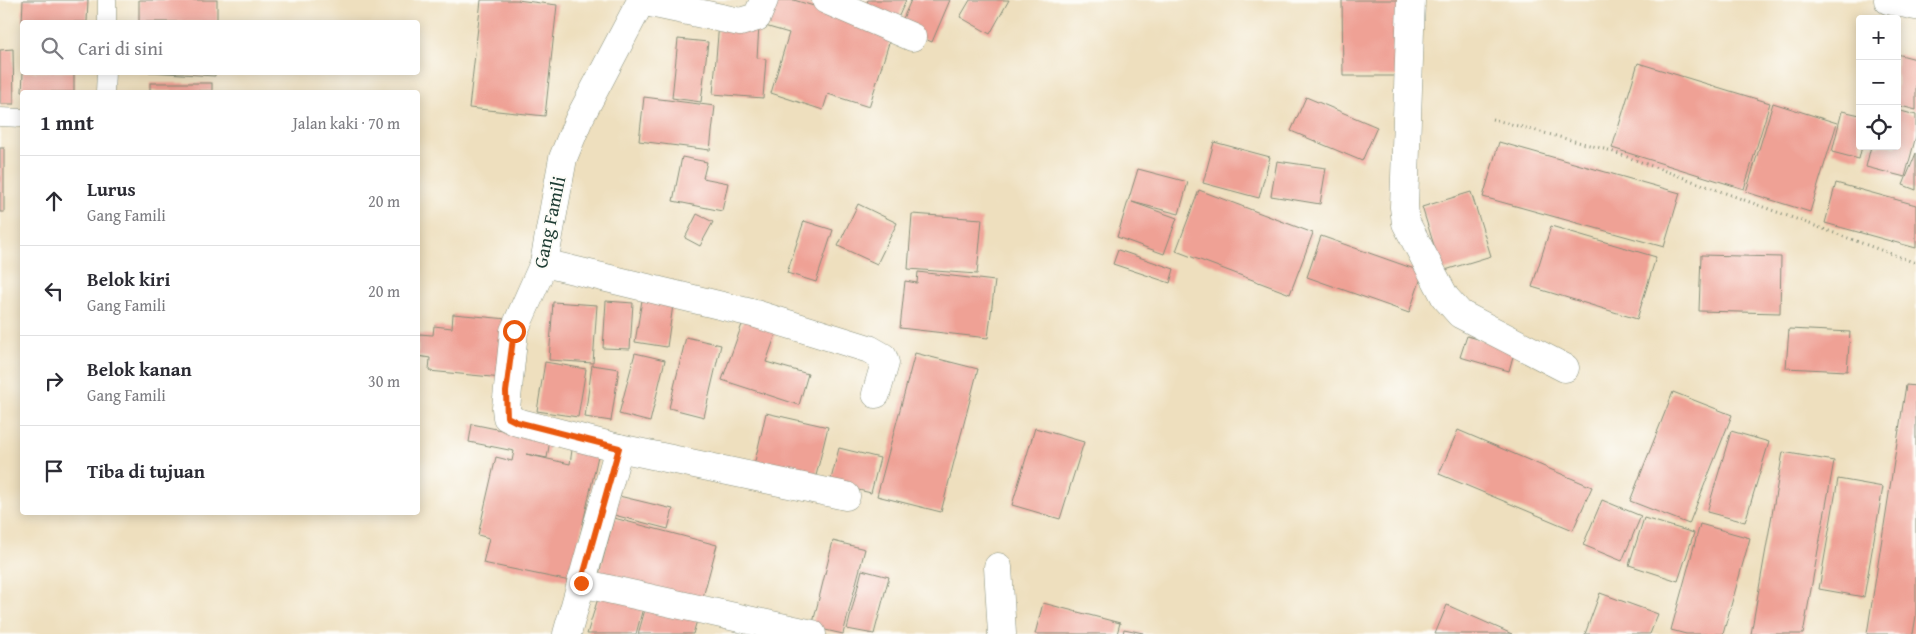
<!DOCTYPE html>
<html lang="id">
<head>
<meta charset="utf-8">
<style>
  :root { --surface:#fff; --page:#f7f7f7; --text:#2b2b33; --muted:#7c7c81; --line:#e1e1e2 }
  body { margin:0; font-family:"Gentium Book Plus",serif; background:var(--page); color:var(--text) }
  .controls { position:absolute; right:15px; top:15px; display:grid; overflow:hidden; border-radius:5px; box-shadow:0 2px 12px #0003 }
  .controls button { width:45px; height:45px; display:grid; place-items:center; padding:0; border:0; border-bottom:1px solid var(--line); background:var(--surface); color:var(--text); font:25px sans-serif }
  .stop { position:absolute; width:15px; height:15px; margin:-11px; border:4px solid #ea580c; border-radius:50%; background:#fff }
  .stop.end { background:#ea580c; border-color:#fff; box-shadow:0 1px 5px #0008 }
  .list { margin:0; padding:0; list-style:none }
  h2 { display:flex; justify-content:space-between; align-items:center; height:65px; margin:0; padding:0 20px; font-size:21px }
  h2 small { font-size:16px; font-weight:400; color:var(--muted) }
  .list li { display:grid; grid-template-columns:32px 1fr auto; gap:15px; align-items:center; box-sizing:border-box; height:90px; padding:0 20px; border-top:1px solid var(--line) }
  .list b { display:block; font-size:19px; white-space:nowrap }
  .list p { margin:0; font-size:16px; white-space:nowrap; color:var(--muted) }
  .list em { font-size:16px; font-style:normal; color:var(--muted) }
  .icon { flex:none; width:28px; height:28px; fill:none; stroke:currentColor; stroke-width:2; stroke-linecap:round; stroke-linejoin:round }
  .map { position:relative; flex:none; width:1916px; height:634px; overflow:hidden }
  .search { position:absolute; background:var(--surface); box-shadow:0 2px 12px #0003; left:20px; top:20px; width:400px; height:55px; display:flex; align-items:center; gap:12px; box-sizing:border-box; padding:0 18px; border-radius:5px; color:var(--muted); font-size:19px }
  .panel { position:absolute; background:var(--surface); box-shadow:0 2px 12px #0003; left:20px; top:90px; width:400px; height:425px; border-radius:5px }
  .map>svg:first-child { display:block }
  .building { fill:#efa195 }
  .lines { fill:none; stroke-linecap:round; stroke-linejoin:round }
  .lane-casing { stroke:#868e79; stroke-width:19 }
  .street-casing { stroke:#868e79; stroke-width:29 }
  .path { stroke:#868e79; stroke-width:3; stroke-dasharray:1 4; stroke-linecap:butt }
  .lane { stroke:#fff; stroke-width:18 }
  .street { stroke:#fff; stroke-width:28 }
  .route { stroke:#ea580c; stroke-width:6 }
  .labels { text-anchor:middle; stroke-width:4; stroke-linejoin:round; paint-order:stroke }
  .street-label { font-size:19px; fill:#1f3d34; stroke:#fdfcf7 }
</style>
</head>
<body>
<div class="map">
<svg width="1916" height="634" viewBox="0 0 1916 634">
  <rect width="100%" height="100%" fill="#fdfcf7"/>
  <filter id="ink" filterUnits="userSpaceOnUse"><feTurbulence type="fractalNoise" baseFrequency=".02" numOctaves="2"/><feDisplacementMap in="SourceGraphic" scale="10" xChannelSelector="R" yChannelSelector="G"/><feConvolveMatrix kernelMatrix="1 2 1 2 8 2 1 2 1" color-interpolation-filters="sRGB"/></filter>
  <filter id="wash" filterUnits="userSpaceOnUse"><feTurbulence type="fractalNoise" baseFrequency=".0096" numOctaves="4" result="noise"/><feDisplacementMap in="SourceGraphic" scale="20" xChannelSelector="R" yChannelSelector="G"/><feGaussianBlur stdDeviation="1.12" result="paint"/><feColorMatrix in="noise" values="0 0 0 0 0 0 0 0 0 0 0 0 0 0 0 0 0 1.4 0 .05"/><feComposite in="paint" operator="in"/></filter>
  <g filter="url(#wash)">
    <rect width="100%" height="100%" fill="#eedfbe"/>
    <g id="blocks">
      <!-- building -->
      <g class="building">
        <polygon points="23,0 88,0 87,22 22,22"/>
        <rect x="139" y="0" width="78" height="22"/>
        <polygon points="481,0 517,0 557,5 545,116 469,108"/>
        <polygon points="773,0 794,0 893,30 869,107 828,94 823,110 771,93 789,33 765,26"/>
        <polygon points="868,0 906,0 898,18 866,5"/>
        <polygon points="911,0 950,0 932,42 899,28"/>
        <polygon points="970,0 1009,0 990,34 960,17"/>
        <polygon points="1342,0 1402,0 1402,76 1343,76"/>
        <polygon points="719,23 759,26 757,58 766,59 763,98 713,94"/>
        <polygon points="678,39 708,42 701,102 672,98"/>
        <polygon points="13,49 14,104 0,104 0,50"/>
        <polygon points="1897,54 1916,59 1916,110 1897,105"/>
        <polygon points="1638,63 1770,103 1744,189 1612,148"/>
        <polygon points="23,72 74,72 74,92 22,92"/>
        <polygon points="149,72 215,72 215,76"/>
        <rect x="150" y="83" width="62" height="8"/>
        <polygon points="644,97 715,106 710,150 639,141"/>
        <polygon points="1306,97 1377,127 1362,161 1291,131"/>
        <polygon points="1773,103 1837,123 1810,212 1746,192"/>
        <polygon points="1897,110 1916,115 1916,136 1905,177 1866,167 1871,146 1897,146"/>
        <polygon points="1842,111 1860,115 1860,146 1862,146 1859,159 1832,152"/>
        <polygon points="1214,142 1270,157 1259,198 1203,183"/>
        <polygon points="1499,142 1680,193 1664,247 1483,197"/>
        <rect x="0" y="148" width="4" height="64"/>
        <polygon points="1916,153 1916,190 1903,185"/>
        <polygon points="682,157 707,162 703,178 728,183 722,211 673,201"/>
        <polygon points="1277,161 1326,168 1320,204 1271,196"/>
        <polygon points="1138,169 1188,182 1179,214 1132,202 1177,218 1164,254 1117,237"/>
        <polygon points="1836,183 1916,205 1916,248 1825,223"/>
        <polygon points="1199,190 1313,233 1290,294 1176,251"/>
        <polygon points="1471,192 1491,256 1442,271 1422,207"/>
        <polygon points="858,204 897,223 877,264 838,246"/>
        <polygon points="697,214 713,222 700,246 685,238"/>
        <polygon points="912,214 982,219 977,274 908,269"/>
        <polygon points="804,221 833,230 816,282 787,273"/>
        <polygon points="1551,226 1656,257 1637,319 1532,287"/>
        <polygon points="1321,236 1423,272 1409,313 1307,277"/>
        <polygon points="1118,250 1174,269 1170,283 1113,264"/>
        <polygon points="1701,255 1781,257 1780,313 1699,311"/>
        <polygon points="918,272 995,281 988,338 900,328 905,281 917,283"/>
        <polygon points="642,300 673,305 667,347 635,342"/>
        <polygon points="606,301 633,303 630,349 603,348"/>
        <polygon points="553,302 597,305 593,363 549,360"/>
        <polygon points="453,314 508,319 502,378 429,371 430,358 418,356 418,334 433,335 434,326 452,328"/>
        <polygon points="744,319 777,331 766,362 808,374 799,405 722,380"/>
        <polygon points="1789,329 1850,332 1847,371 1786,368"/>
        <polygon points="1467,336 1515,349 1509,371 1460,357"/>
        <polygon points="686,337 721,345 704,417 669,408"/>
        <polygon points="635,353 665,360 650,422 619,414"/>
        <polygon points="915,353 978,369 941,512 877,496"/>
        <polygon points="545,362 586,369 578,417 537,411"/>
        <polygon points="592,365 619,369 611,421 585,417"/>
        <polygon points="1906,385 1916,386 1916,616 1913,634 1867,634"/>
        <polygon points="1673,392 1732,415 1689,524 1630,501"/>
        <polygon points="766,413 828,427 814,484 753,470"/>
        <polygon points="472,424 550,440 547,458 526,454 570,464 572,450 598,456 570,581 483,563 489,538 478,535 496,457 512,461 514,451 469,442"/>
        <polygon points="1035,428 1084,442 1060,519 1012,505"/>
        <polygon points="1458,430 1592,487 1573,530 1439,474"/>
        <polygon points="1731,431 1769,442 1745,522 1707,512"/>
        <polygon points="839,448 880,458 871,493 830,483"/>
        <polygon points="1783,452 1834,461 1803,634 1751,634"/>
        <polygon points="1838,479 1883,487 1864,597 1819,589"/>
        <polygon points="619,496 673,509 668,529 614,515"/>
        <polygon points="1602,500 1641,516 1622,561 1583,545"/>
        <polygon points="614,518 717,545 702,601 599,574"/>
        <polygon points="1644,518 1694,533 1678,581 1629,565"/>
        <polygon points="1700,524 1750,538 1723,634 1686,634 1671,630"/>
        <polygon points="833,541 865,549 843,634 812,627"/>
        <polygon points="862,570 889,577 874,634 847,629"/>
        <polygon points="1600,593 1658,614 1650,634 1585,634"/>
        <polygon points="599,595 643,608 636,634 587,634"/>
        <polygon points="647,603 698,617 693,634 638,634"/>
        <polygon points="1043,603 1120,623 1117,634 1035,634"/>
        <polygon points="1447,605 1512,634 1435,634"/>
        <polygon points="1124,629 1143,633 1143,634 1123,634"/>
      </g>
    </g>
  </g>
  <g filter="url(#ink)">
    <use href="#blocks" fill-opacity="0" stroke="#868e79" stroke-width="1"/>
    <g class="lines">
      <!-- lane casing -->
      <g class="lane-casing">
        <g id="lane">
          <polyline points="107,22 107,0"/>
          <polyline points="105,92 106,72"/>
          <polyline points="0,117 22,118"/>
        </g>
      </g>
      <!-- street casing -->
      <g class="street-casing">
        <g id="street">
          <polyline points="826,0 912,37"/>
          <polyline points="1411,0 1404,207 1406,223 1445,297 1460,314 1565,368"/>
          <polyline points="1888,0 1916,6"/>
          <polyline points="544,263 756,314 869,349 883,357 885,363 876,394"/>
          <polyline points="619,448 846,496"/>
          <polyline points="998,567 1002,634"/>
          <polyline points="581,583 812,634"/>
          <polyline points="567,634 619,448 517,422 507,417 506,408 514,331 544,263 563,158 579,119 641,1 740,22 757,17 764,0"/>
        </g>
      </g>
      <!-- path -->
      <polyline class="path" points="1492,119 1608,150 1916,263"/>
      <!-- lane -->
      <use href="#lane" class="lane"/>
      <!-- street -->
      <use href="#street" class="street"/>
    </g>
  </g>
  <g class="lines" filter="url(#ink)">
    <!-- route -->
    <polyline class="route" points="514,331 506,392 507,417 517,422 619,448 581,583"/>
  </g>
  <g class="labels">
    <!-- street labels -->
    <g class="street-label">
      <text transform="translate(549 222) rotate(-78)" y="7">Gang Famili</text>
    </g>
  </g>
</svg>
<div class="controls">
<button>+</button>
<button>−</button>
<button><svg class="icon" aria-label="locate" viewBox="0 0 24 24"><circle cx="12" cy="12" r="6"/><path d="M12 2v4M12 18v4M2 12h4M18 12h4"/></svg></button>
</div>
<div class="stop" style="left:514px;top:331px"></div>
<div class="stop end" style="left:581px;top:583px"></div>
<div class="search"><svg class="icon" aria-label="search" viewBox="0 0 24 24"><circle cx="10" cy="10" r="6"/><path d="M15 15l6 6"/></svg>Cari di sini</div>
<section class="panel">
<h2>1 mnt<small>Jalan kaki · 70 m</small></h2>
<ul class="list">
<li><svg class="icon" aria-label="ahead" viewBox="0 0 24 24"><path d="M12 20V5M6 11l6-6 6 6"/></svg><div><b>Lurus</b><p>Gang Famili</p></div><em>20 m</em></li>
<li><svg class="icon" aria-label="left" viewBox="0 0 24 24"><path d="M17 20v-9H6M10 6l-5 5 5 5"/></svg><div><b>Belok kiri</b><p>Gang Famili</p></div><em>20 m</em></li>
<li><svg class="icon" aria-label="right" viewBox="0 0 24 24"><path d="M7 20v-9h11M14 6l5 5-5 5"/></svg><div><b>Belok kanan</b><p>Gang Famili</p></div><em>30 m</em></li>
<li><svg class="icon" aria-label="arrive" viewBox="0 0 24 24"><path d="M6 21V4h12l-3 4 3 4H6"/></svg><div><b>Tiba di tujuan</b></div></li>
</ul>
</section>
</div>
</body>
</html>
